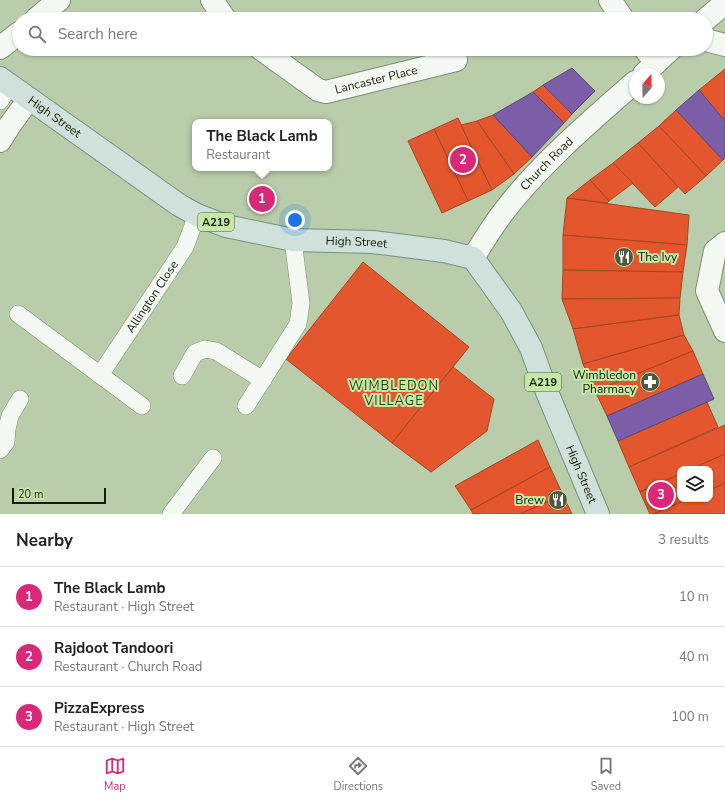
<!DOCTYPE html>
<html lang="en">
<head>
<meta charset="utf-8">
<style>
  :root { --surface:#fff; --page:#f6f6f6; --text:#222; --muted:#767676; --line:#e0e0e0; --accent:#db2777 }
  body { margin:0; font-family:"Nunito Sans",sans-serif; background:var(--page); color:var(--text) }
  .controls { position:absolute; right:12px; bottom:12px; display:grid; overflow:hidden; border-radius:8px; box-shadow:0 1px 3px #0004 }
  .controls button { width:36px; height:36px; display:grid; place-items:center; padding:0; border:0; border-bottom:1px solid var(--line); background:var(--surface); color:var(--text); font:20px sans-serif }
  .compass { position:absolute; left:629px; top:68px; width:36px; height:36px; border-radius:50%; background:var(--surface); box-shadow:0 1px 3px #0004; rotate:20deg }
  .scale { position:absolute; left:12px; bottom:10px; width:94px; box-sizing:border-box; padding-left:4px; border:2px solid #111d05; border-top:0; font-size:11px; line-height:14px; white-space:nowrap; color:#111d05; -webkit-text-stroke:3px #c5e8a8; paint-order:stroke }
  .you { position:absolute; left:295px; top:220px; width:14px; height:14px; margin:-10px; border:3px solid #fff; border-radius:50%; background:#1a73e8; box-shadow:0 0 0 6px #1a73e833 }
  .badge { display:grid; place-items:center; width:26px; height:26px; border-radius:50%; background:var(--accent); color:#fff; font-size:13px; font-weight:700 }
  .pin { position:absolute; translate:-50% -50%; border:2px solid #fff; box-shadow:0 1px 4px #0006 }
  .popup { position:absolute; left:192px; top:119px; width:140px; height:52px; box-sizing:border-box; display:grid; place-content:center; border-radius:8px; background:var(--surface); filter:drop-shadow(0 1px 3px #0005); font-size:13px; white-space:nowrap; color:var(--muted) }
  .popup b { font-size:15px; color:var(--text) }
  .popup::after { content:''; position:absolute; left:50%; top:100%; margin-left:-8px; border:8px solid transparent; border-top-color:var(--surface) }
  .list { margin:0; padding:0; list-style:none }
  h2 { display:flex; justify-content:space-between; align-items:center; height:52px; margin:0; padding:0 16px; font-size:17px }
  h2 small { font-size:13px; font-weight:400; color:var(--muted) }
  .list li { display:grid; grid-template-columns:26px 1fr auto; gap:12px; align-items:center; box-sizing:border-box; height:60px; padding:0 16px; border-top:1px solid var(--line) }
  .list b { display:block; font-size:15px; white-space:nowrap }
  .list p { margin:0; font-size:13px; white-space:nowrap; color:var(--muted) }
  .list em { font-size:13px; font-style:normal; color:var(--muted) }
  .icon { flex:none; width:22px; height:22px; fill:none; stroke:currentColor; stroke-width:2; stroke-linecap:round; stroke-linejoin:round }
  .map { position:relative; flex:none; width:725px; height:514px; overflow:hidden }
  .search { position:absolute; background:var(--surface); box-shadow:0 1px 3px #0004; left:12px; right:12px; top:12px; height:44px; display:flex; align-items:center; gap:10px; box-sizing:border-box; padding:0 14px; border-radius:22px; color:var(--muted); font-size:15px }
  .sheet { height:232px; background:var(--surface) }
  nav { display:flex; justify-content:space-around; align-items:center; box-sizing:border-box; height:56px; border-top:1px solid var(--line); background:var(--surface); font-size:11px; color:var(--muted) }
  nav a { display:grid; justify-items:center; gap:2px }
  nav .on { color:var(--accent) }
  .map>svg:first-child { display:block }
  .shops { fill:#e4572e; stroke:#a54622 }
  .offices { fill:#7b5ea7; stroke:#5b4a76 }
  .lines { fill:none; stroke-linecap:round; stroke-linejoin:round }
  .service-casing { stroke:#7f8d72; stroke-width:18 }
  .pedestrian-casing { stroke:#7f8d72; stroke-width:24 }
  .minor-casing { stroke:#7f8d72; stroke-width:24 }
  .tertiary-casing { stroke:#7f8d72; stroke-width:24 }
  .primary-casing { stroke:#729381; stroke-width:24 }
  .service { stroke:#f4f8f2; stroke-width:17 }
  .pedestrian { stroke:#f4f8f2; stroke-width:22 }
  .minor { stroke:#f4f8f2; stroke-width:22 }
  .tertiary { stroke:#f4f8f2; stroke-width:22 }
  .primary { stroke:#d0e0da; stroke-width:22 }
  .labels { text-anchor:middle; stroke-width:4; stroke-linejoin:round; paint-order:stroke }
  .shield { fill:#c5e8a8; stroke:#475a36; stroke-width:1 }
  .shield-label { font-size:11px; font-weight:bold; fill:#111d05 }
  .street-label { font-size:12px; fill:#111d05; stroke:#c5e8a8 }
  .poi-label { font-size:12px; fill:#111d05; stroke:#c5e8a8; text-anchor:end }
  .neighbourhood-label { font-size:13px; letter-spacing:1px; fill:#2b4609; stroke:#c5e8a8 }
</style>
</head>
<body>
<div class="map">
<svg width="725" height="514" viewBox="0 0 725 514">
  <rect width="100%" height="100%" fill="#b9cdaa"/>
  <!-- shops -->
  <g class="shops">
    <polygon points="725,69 725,121 699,90"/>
    <polygon points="543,85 572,114 564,123 533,92"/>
    <polygon points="676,110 723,160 706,176 659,126"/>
    <polygon points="493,115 532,157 514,174 477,121"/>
    <polygon points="458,118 492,190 468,201 434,129"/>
    <polygon points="477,121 514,174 492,190 461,125"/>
    <polygon points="659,126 706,176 685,194 638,143"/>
    <polygon points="434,129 468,201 442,213 408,141"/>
    <polygon points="638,143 678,187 655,207 613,163"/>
    <polygon points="613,163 633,183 609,201 590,180"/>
    <polygon points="590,180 609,201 607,203 567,198"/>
    <polygon points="567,198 689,215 687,245 563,235"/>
    <polygon points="563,235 687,245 683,272 563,270"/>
    <polygon points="363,262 469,347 392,443 286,359"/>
    <polygon points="563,270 683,272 680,298 562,299"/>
    <polygon points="680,298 679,315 573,329 562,299"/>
    <polygon points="679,315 684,335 583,364 573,329"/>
    <polygon points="684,335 693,351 595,391 583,364"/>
    <polygon points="693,351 703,374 607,416 595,391"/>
    <polygon points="453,367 494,399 487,431 431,472 392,443"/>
    <polygon points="707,402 718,427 629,467 618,441"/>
    <polygon points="725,425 725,454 691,469 680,469 680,474 640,492 629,467"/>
    <polygon points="538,440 550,467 471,510 455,486"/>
    <polygon points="725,454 725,483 710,490 710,469 691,469"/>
    <polygon points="550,467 563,495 520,514 473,514 471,510"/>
    <polygon points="680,474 680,499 688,499 654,514 650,514 640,492"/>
    <polygon points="725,483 725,514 654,514 688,499 710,499 710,490"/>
    <polygon points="563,495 572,514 520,514"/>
  </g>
  <!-- offices -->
  <g class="offices">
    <polygon points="572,68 595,91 572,114 543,85"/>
    <polygon points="699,90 725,121 725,158 723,160 676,110"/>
    <polygon points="533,92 564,123 532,157 493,115"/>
    <polygon points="703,374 714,399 618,441 607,416"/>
  </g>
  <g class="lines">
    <!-- service casing -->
    <g class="service-casing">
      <g id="service">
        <polyline points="0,101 10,85"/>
        <polyline points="18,314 142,406"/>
        <path id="s1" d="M 100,375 L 185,247 L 197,215"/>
        <polyline points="182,376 195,353 205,349 216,351 263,380"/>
        <polyline points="246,406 298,324 301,303 293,240"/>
        <polyline points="0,450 6,442 7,429 10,416 20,399"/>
        <polyline points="171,514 213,458"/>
      </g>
    </g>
    <!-- pedestrian casing -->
    <g class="pedestrian-casing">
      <g id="pedestrian">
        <polyline points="610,0 623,19"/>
        <polyline points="645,49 656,63"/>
      </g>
    </g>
    <!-- minor casing -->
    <g class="minor-casing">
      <g id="minor">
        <polyline points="212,0 225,19"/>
        <polyline points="36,19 59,0"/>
        <polyline points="706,40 725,45"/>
        <polyline points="0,48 19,33"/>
        <path id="s2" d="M 261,49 L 318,90 L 326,92 L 456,60"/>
        <polyline points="0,141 10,125 29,99"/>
        <polyline points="725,243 715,251 707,291 725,331"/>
      </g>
    </g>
    <!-- tertiary casing -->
    <g class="tertiary-casing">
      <g id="tertiary">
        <polyline points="706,19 725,3"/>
        <polyline points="644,74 671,49"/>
        <path id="s3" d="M 473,258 C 483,242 493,225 505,210 C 542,162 590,122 635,82"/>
      </g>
    </g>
    <!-- primary casing -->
    <g class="primary-casing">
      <g id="primary">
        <path id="s4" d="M 0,78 L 179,205 L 197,215 L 226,226 L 293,240 L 373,242 L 444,251 L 473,258 L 511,311 L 531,348 L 547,392 L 598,514"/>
      </g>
    </g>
    <!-- service -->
    <use href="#service" class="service"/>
    <!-- pedestrian -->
    <use href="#pedestrian" class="pedestrian"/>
    <!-- minor -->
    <use href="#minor" class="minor"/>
    <!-- tertiary -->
    <use href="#tertiary" class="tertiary"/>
    <!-- primary -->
    <use href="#primary" class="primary"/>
  </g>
  <!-- icons -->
  <defs>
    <g id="restaurant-disc" transform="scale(1)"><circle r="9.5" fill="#4c5b3f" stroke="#c5e8a8"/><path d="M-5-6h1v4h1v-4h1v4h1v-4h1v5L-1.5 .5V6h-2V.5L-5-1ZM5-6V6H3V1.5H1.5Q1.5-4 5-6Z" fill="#fff"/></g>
    <g id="pharmacy-disc" transform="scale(1)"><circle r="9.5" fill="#4c5b3f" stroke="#c5e8a8"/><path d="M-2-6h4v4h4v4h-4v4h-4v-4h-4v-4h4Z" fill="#fff"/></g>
  </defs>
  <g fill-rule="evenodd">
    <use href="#restaurant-disc" x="624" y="257"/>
    <use href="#pharmacy-disc" x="650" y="382"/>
    <use href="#restaurant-disc" x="558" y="500"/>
  </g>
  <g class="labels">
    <!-- shield labels -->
    <g class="shield">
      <rect x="198" y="213" width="36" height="18" rx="3"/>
      <rect x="525" y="373" width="36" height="18" rx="3"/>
    </g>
    <g class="shield-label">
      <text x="216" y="226">A219</text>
      <text x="543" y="386">A219</text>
    </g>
    <!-- street labels -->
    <g class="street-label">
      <text dy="4" stroke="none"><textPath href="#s2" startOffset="130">Lancaster Place</textPath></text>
      <text dy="4" stroke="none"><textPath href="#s4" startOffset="67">High Street</textPath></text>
      <text dy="4" stroke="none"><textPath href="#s3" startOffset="120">Church Road</textPath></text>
      <text dy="4" stroke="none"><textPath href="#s4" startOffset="403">High Street</textPath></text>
      <text dy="4" stroke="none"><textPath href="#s1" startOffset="94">Allington Close</textPath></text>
      <text dy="4" stroke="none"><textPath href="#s4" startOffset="764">High Street</textPath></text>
    </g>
    <!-- poi labels -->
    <g class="poi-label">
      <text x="638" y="261" text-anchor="start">The Ivy</text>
      <text x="636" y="379">Wimbledon<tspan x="636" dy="14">Pharmacy</tspan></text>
      <text x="544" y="504">Brew</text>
    </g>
    <!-- neighbourhood labels -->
    <g class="neighbourhood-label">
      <text x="394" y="390">WIMBLEDON<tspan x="394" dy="15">VILLAGE</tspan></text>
    </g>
  </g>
</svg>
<div class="controls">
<button><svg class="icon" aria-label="layers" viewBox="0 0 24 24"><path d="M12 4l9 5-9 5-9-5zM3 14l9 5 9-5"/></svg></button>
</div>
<svg class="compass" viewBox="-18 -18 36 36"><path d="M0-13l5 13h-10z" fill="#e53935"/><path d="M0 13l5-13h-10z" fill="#767676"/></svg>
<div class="scale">20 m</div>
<div class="you"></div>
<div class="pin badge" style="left:262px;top:199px">1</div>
<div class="popup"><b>The Black Lamb</b>Restaurant</div>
<div class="pin badge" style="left:463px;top:160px">2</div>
<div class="pin badge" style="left:661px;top:495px">3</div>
<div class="search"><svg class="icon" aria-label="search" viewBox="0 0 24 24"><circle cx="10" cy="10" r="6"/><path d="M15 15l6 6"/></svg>Search here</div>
</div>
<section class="sheet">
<h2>Nearby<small>3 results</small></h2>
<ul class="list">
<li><span class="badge">1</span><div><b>The Black Lamb</b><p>Restaurant · High Street</p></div><em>10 m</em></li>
<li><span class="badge">2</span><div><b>Rajdoot Tandoori</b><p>Restaurant · Church Road</p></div><em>40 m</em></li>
<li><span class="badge">3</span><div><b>PizzaExpress</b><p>Restaurant · High Street</p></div><em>100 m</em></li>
</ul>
</section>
<nav>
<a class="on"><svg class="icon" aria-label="map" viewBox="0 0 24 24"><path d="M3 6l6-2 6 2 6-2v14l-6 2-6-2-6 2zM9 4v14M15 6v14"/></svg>Map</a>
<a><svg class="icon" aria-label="directions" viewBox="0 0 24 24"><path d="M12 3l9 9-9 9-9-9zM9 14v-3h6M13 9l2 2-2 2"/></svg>Directions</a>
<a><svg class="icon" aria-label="saved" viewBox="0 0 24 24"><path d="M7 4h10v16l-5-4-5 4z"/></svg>Saved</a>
</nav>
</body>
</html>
